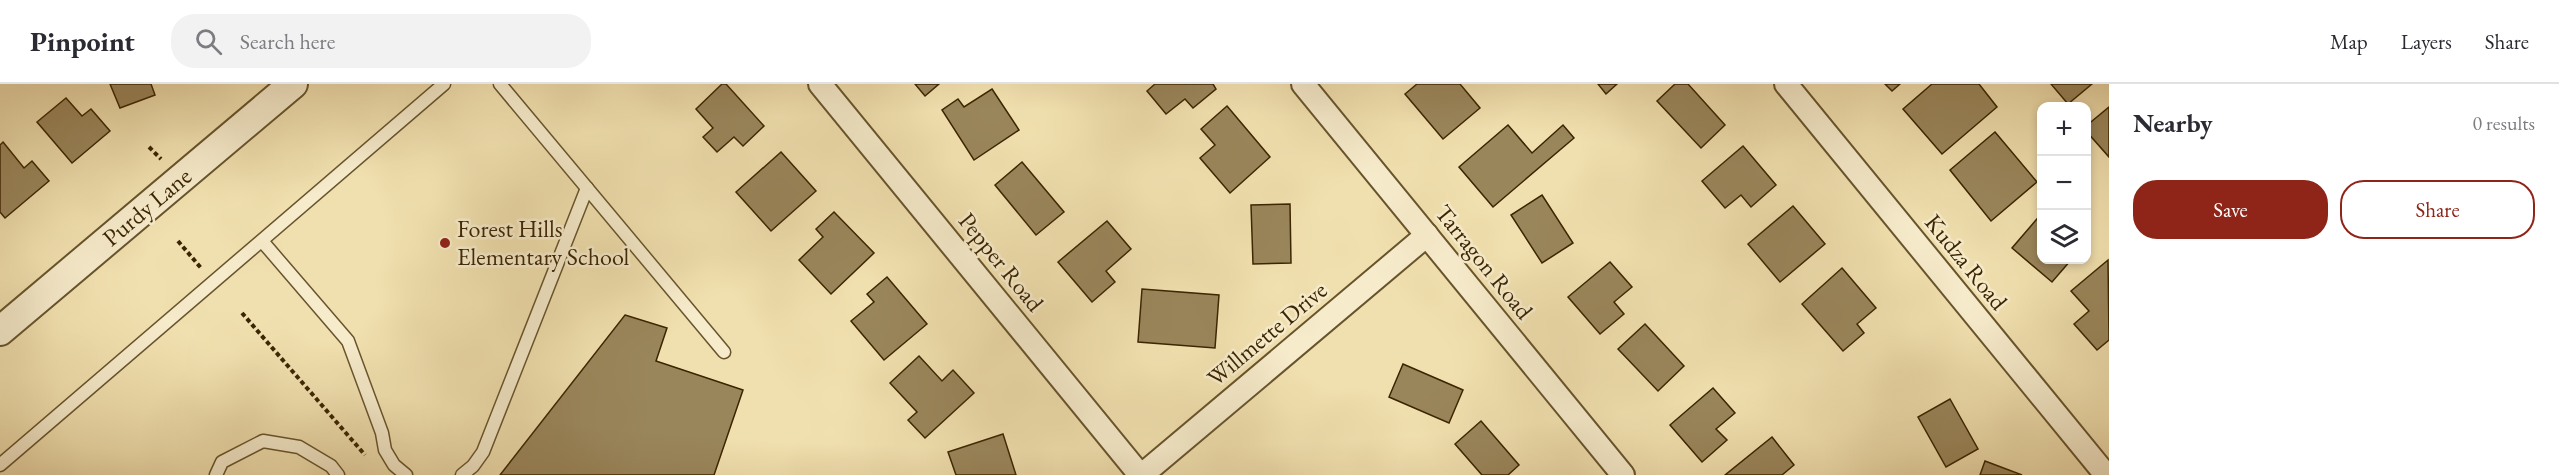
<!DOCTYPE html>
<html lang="en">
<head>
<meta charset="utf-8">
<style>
  :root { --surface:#fff; --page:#f2f2f3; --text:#2b2b33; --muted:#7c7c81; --line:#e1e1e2; --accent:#8f2418 }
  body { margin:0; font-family:"EB Garamond",serif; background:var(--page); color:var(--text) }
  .controls { position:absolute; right:18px; top:18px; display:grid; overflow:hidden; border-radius:12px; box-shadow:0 3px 9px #0003 }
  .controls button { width:54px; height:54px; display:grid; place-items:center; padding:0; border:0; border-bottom:2px solid var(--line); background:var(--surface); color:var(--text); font:30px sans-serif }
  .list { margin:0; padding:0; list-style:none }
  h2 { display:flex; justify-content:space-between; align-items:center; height:78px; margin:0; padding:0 24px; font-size:26px }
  h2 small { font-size:20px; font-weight:400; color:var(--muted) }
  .actions { display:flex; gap:12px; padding:18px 24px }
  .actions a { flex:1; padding:14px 0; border:2px solid var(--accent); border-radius:24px; text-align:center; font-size:21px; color:var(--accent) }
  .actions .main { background:var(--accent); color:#fff }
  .icon { flex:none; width:33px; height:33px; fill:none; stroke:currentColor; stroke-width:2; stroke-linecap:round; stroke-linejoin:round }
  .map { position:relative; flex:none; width:2109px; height:391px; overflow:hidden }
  header { display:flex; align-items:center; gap:36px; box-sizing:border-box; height:84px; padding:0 30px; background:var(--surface); border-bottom:2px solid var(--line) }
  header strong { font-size:28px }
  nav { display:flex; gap:33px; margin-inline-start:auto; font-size:21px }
  .search { width:420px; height:54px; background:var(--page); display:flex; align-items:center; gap:15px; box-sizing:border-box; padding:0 21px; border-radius:24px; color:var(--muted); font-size:22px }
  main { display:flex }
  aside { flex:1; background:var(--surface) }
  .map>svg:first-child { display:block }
  .building { fill:#9a865b; stroke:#3b2501; stroke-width:1.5 }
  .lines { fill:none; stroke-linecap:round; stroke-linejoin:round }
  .service-casing { stroke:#68542c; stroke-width:15 }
  .minor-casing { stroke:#68542c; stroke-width:26 }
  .tertiary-casing { stroke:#68542c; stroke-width:32 }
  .path { stroke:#3b2501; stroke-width:4; stroke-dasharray:4.5 3; stroke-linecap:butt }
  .service { stroke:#f6ebcb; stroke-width:12 }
  .minor { stroke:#f6ebcb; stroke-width:22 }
  .tertiary { stroke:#f6ebcb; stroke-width:28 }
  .poi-dot { fill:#8f2418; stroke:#f6ebcb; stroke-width:2 }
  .labels { text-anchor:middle; stroke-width:5; stroke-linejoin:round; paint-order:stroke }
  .street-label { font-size:24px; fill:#3b2501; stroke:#f6ebcb }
  .poi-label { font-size:24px; fill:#3b2501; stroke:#f6ebcb; text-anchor:start }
</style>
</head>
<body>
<header>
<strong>Pinpoint</strong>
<div class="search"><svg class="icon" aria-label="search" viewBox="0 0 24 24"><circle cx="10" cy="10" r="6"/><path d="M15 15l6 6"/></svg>Search here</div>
<nav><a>Map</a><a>Layers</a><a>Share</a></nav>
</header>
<main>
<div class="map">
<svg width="2109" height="391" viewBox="0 0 2109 391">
  <rect width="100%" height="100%" fill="#f1e0af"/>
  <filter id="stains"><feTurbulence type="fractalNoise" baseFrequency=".00333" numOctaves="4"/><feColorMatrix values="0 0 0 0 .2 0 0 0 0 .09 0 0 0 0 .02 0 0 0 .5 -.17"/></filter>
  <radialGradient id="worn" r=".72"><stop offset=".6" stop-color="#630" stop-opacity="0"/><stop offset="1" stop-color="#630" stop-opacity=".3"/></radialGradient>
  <!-- building -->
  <g class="building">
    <polygon points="110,0 151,0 155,11 120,24"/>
    <polygon points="722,0 726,0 764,42 743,62 734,53 717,68 703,53 713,44 696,25"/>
    <polygon points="915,0 939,0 925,12"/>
    <polygon points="1155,0 1213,0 1216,5 1193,24 1185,15 1166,30 1147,7"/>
    <polygon points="1417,0 1460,0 1480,24 1443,55 1405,10"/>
    <polygon points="1598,0 1617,0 1606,10"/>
    <polygon points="1675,0 1688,0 1725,41 1701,64 1657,17"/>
    <polygon points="1885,0 1900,0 1892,7"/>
    <polygon points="1932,0 1979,0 1997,23 1942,70 1903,25"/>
    <polygon points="2051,0 2092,0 2068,20"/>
    <polygon points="992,5 1019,46 974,76 942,26 958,15 964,23"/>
    <polygon points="66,14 82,32 91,25 110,47 72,79 37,38"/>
    <polygon points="1227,22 1270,73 1230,109 1200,74 1215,61 1201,45"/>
    <polygon points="2109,23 2109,73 2086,47 2086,42"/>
    <polygon points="1508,41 1532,69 1563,41 1574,54 1493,123 1459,83"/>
    <polygon points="1995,48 2037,98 1991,137 1950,86"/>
    <polygon points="3,58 24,84 32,77 49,97 5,134 0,128 0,61"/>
    <polygon points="1743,62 1776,101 1751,123 1741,111 1725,124 1702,97"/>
    <polygon points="781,68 816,107 771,147 736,108"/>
    <polygon points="1022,78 1064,128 1036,151 995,101"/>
    <polygon points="1542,111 1573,159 1542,179 1511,131"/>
    <polygon points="1290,120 1291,179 1253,180 1251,121"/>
    <polygon points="1793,122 1825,160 1780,198 1748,160"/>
    <polygon points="834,128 874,169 831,210 799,176 823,153 816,145"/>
    <polygon points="2042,129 2042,176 2071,176 2052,198 2012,164"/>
    <polygon points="1107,137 1131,165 1106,187 1115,198 1092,218 1058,178"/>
    <polygon points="2108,176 2109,256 2097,266 2074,240 2089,227 2071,207"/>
    <polygon points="1610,178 1632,203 1614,218 1624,230 1600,250 1568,213"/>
    <polygon points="1842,184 1876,224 1857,240 1864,249 1843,267 1802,220"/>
    <polygon points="887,193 927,240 884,276 851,237 874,218 867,210"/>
    <polygon points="1142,205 1219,211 1215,264 1138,258"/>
    <polygon points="625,231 667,244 656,277 743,306 714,391 500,391"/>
    <polygon points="1645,240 1684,282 1658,307 1618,265"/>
    <polygon points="919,272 942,297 953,286 974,309 925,354 908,336 917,328 890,299"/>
    <polygon points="1403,280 1463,306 1449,339 1389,313"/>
    <polygon points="1713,304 1735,329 1716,345 1727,356 1702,378 1670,341"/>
    <polygon points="1950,315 1978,365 1946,383 1918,333"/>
    <polygon points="1481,337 1519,381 1508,391 1482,391 1455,360"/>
    <polygon points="1003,350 1016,391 956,391 948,368"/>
    <polygon points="1772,353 1794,381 1782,391 1725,391"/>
    <polygon points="1985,377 2022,391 1980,391"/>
  </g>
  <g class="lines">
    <!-- service casing -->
    <g class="service-casing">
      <g id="service">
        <polyline points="500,0 724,268"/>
        <polyline points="262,157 348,257 382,349 385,366 394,381 406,391"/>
        <polyline points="0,381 444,0"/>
        <polyline points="216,391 222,378 263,357 299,363 331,382 338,391"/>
        <polyline points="462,391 473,382 483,368 587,104"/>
      </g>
    </g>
    <!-- minor casing -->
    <g class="minor-casing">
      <g id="minor">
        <polyline points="820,0 1140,391"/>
        <polyline points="1303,0 1623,391"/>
        <polyline points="1786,0 2106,391"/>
        <polyline points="1142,391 1427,151"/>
      </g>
    </g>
    <!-- tertiary casing -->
    <g class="tertiary-casing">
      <polyline id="tertiary" points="0,247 293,0"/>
    </g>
    <!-- path -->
    <g class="path">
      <polyline points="149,63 161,75"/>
      <polyline points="178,157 201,184"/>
      <polyline points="242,229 365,371"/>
    </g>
    <!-- service -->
    <use href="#service" class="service"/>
    <!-- minor -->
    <use href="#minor" class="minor"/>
    <!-- tertiary -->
    <use href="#tertiary" class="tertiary"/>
  </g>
  <!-- markers -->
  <circle class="poi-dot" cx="445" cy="159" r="6"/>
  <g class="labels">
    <!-- street labels -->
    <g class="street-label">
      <text transform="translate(147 123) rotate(-40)" y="8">Purdy Lane</text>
      <text transform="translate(1001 178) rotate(51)" y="8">Pepper Road</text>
      <text transform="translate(1484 178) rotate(51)" y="8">Tarragon Road</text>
      <text transform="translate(1966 178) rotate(51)" y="8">Kudza Road</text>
      <text transform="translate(1267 250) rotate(-40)" y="8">Willmette Drive</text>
    </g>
    <!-- poi labels -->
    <g class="poi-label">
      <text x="457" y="153">Forest Hills<tspan x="457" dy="28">Elementary School</tspan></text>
    </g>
  </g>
  <rect width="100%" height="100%" filter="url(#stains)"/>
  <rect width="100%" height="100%" fill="url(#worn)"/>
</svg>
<div class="controls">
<button>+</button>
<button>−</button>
<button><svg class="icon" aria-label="layers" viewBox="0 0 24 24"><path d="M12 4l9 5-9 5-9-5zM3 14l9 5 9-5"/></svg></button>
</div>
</div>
<aside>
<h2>Nearby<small>0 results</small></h2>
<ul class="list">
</ul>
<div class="actions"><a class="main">Save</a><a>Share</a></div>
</aside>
</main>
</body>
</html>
